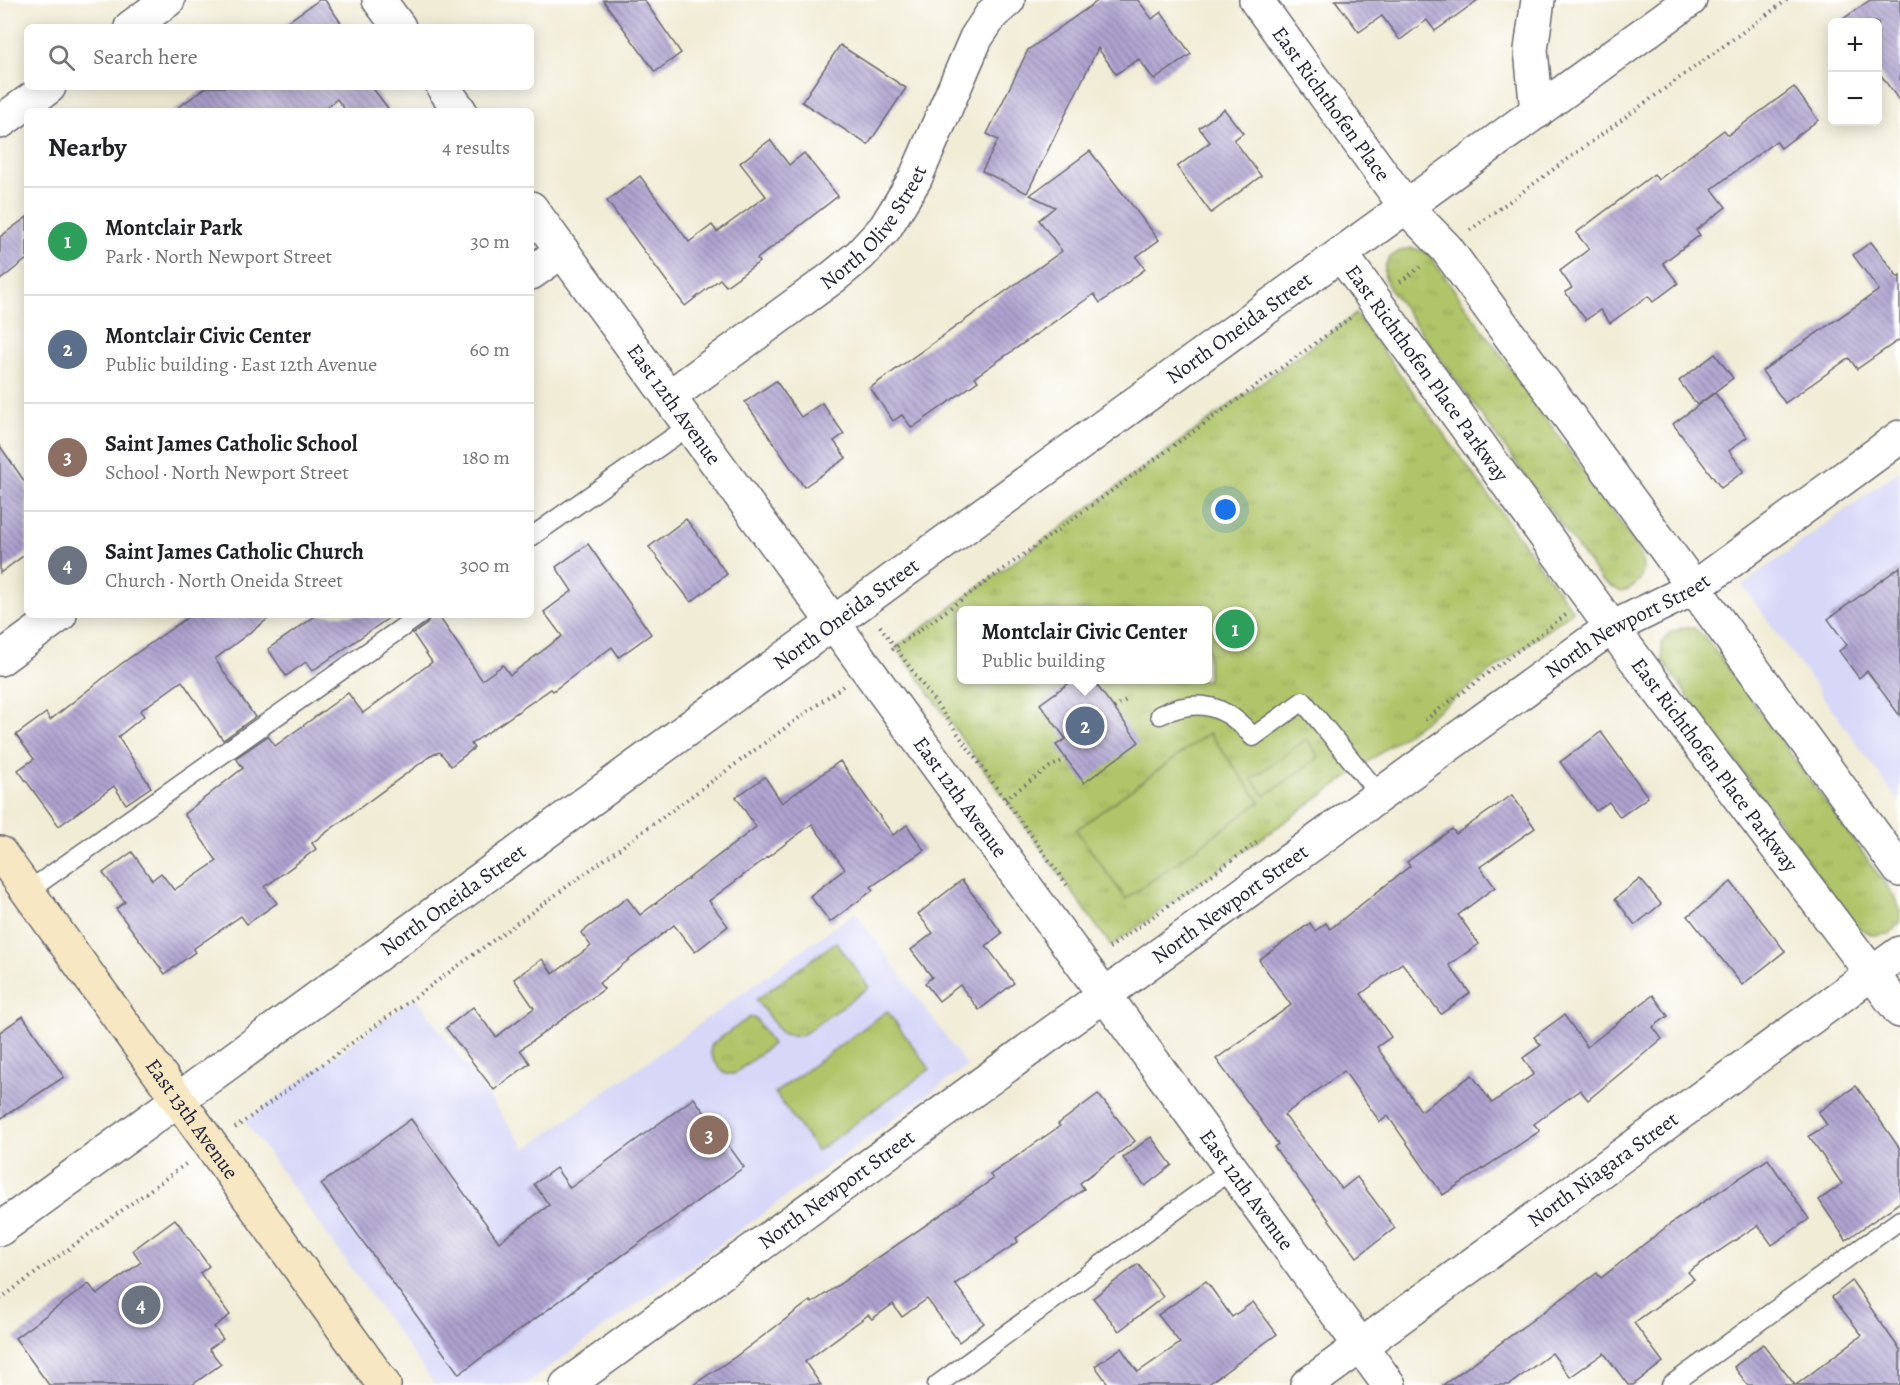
<!DOCTYPE html>
<html lang="en">
<head>
<meta charset="utf-8">
<style>
  :root { --surface:#fff; --page:#f2f2f2; --text:#202124; --muted:#757577; --line:#e0e0e0; --accent:#111827 }
  body { margin:0; font-family:Alegreya,serif; background:var(--page); color:var(--text) }
  .controls { position:absolute; right:18px; top:18px; display:grid; overflow:hidden; border-radius:9px; box-shadow:0 3px 15px #0003 }
  .controls button { width:54px; height:54px; display:grid; place-items:center; padding:0; border:0; border-bottom:2px solid var(--line); background:var(--surface); color:var(--text); font:30px sans-serif }
  .you { position:absolute; left:1226px; top:510px; width:21px; height:21px; margin:-15px; border:4px solid #fff; border-radius:50%; background:#1a73e8; box-shadow:0 0 0 9px #1a73e833 }
  .badge { display:grid; place-items:center; width:39px; height:39px; border-radius:50%; background:var(--accent); color:#fff; font-size:20px; font-weight:700 }
  .pin { position:absolute; translate:-50% -50%; border:3px solid #fff; box-shadow:0 2px 6px #0006 }
  .popup { position:absolute; left:957px; top:606px; width:255px; height:78px; box-sizing:border-box; display:grid; place-content:center; border-radius:9px; background:var(--surface); filter:drop-shadow(0 2px 4px #0005); font-size:20px; white-space:nowrap; color:var(--muted) }
  .popup b { font-size:22px; color:var(--text) }
  .popup::after { content:''; position:absolute; left:50%; top:100%; margin-left:-12px; border:12px solid transparent; border-top-color:var(--surface) }
  .list { margin:0; padding:0; list-style:none }
  h2 { display:flex; justify-content:space-between; align-items:center; height:78px; margin:0; padding:0 24px; font-size:26px }
  h2 small { font-size:20px; font-weight:400; color:var(--muted) }
  .list li { display:grid; grid-template-columns:39px 1fr auto; gap:18px; align-items:center; box-sizing:border-box; height:108px; padding:0 24px; border-top:2px solid var(--line) }
  .list b { display:block; font-size:22px; white-space:nowrap }
  .list p { margin:0; font-size:20px; white-space:nowrap; color:var(--muted) }
  .list em { font-size:20px; font-style:normal; color:var(--muted) }
  .icon { flex:none; width:33px; height:33px; fill:none; stroke:currentColor; stroke-width:2; stroke-linecap:round; stroke-linejoin:round }
  .map { position:relative; flex:none; width:1900px; height:1385px; overflow:hidden }
  .search { position:absolute; background:var(--surface); box-shadow:0 3px 15px #0003; left:24px; top:24px; width:510px; height:66px; display:flex; align-items:center; gap:15px; box-sizing:border-box; padding:0 21px; border-radius:9px; color:var(--muted); font-size:22px }
  .panel { position:absolute; background:var(--surface); box-shadow:0 3px 15px #0003; left:24px; top:108px; width:510px; height:510px; border-radius:9px }
  .map>svg:first-child { display:block }
  .built { fill:#d7d7f8 }
  .grass { fill:url(#grass-tufts); stroke:#697452; stroke-width:1.5; fill-rule:evenodd }
  .garden { fill:#b0c569; stroke:#697452; stroke-width:1.5 }
  .building { fill:url(#building-back-hatch) }
  .lines { fill:none; stroke-linecap:round; stroke-linejoin:round }
  .service-casing { stroke:#6a6971; stroke-width:21 }
  .minor-casing { stroke:#6a6971; stroke-width:36 }
  .tertiary-casing { stroke:#6a6971; stroke-width:36 }
  .secondary-casing { stroke:#6a6971; stroke-width:36 }
  .path { stroke:#6a6971; stroke-width:4; stroke-dasharray:1.5 4.5; stroke-linecap:butt }
  .service { stroke:#fff; stroke-width:18 }
  .minor { stroke:#fff; stroke-width:33 }
  .tertiary { stroke:#fff; stroke-width:33 }
  .secondary { stroke:#f7e8c3; stroke-width:33 }
  .labels { text-anchor:middle; stroke-width:4.5; stroke-linejoin:round; paint-order:stroke }
  .street-label { font-size:21px; fill:#22223b; stroke:#fff }
</style>
</head>
<body>
<div class="map">
<svg width="1900" height="1385" viewBox="0 0 1900 1385">
  <defs>
    <pattern id="grass-tufts" width="24" height="20" patternUnits="userSpaceOnUse" patternTransform="scale(1.5)"><rect width="24" height="20" fill="#b0c569"/><path d="M3 7l-1-3M5 7V3M7 7l1-3M15 17l-1-3M17 17v-4M19 17l1-3" fill="none" stroke="#97a95c"/></pattern>
    <pattern id="building-back-hatch" width="6" height="6" patternUnits="userSpaceOnUse" patternTransform="scale(1.5)"><rect width="6" height="6" fill="#aea3cf"/><path d="M-1 5l2 2M0 0l6 6M5-1l2 2" fill="none" stroke="#8d84a9"/></pattern>
  </defs>
  <rect width="100%" height="100%" fill="#fff"/>
  <filter id="ink" filterUnits="userSpaceOnUse"><feTurbulence type="fractalNoise" baseFrequency=".0167" numOctaves="2"/><feDisplacementMap in="SourceGraphic" scale="12" xChannelSelector="R" yChannelSelector="G"/><feConvolveMatrix kernelMatrix="1 2 1 2 8 2 1 2 1" color-interpolation-filters="sRGB"/></filter>
  <filter id="wash" filterUnits="userSpaceOnUse"><feTurbulence type="fractalNoise" baseFrequency=".008" numOctaves="4" result="noise"/><feDisplacementMap in="SourceGraphic" scale="24" xChannelSelector="R" yChannelSelector="G"/><feGaussianBlur stdDeviation="1.35" result="paint"/><feColorMatrix in="noise" values="0 0 0 0 0 0 0 0 0 0 0 0 0 0 0 0 0 1.4 0 .05"/><feComposite in="paint" operator="in"/></filter>
  <g filter="url(#wash)">
    <rect width="100%" height="100%" fill="#f1ecd5"/>
    <!-- built -->
    <g class="built">
      <polygon points="1900,470 1900,803 1742,585"/>
      <polygon points="855,912 967,1066 525,1385 435,1385 245,1121 416,997 526,1149"/>
    </g>
    <!-- grass -->
    <g class="grass">
      <path d="M 1412,248 L 1427,252 L 1637,546 C 1647,567 1646,584 1621,592 L 1601,580 L 1390,289 C 1377,267 1388,252 1412,248 Z"/>
      <path d="M 1356,314 L 1573,611 L 1360,768 L 1111,946 L 896,647 ZM 962,610 L 1208,610 L 1208,680 L 962,680 Z"/>
      <polygon points="1685,627 1692,627 1705,637 1894,896 1900,909 1900,923 1889,934 1872,935 1855,926 1669,670 1663,660 1661,644 1669,633"/>
      <polygon points="836,942 869,987 801,1036 782,1034 756,1000"/>
      <path d="M 750,1017 L 756,1019 L 772,1044 L 734,1074 L 725,1074 C 718,1065 706,1056 712,1044 Z"/>
    </g>
    <!-- garden -->
    <g class="garden">
      <polygon points="1209,733 1260,802 1126,899 1076,830"/>
      <polygon points="1307,739 1319,757 1265,796 1252,779"/>
      <polygon points="887,1011 930,1069 817,1151 775,1093"/>
    </g>
    <g id="blocks">
      <!-- building -->
      <g class="building">
        <polygon points="319,0 325,0 344,27 280,27"/>
        <polygon points="603,0 644,0 681,53 655,72"/>
        <polygon points="1099,0 1138,0 1152,19 1161,12 1191,54 1154,80 1139,59 1116,74 1098,48 1027,193 982,171 998,140 987,134 1028,50"/>
        <polygon points="1335,0 1478,0 1435,31 1427,20 1400,40 1382,16 1359,32"/>
        <polygon points="1870,0 1900,0 1900,102 1878,71 1878,22 1839,22"/>
        <polygon points="840,45 906,88 868,145 802,102"/>
        <polygon points="207,87 372,87 390,111 346,111 337,99 322,111 173,111"/>
        <polygon points="1794,87 1818,120 1781,148 1776,141 1712,189 1726,207 1696,230 1700,235 1663,263 1678,283 1653,302 1648,296 1610,323 1600,310 1586,320 1565,292 1572,288 1560,271 1589,249 1576,233 1654,174 1658,180 1724,130 1728,135"/>
        <polygon points="1224,109 1243,133 1234,140 1261,176 1211,213 1177,167 1210,142 1199,128"/>
        <polygon points="770,140 789,165 804,153 838,196 757,259 759,262 726,286 720,279 685,306 607,201 640,176 689,242 712,225 717,232 766,196 740,163"/>
        <polygon points="1090,151 1159,240 1136,257 1145,269 1100,303 1094,294 975,377 978,381 912,428 902,415 893,421 870,388 1062,251 1039,220 1055,207 1030,195"/>
        <polygon points="27,217 27,259 0,280 0,237"/>
        <polygon points="1871,242 1898,277 1900,275 1900,339 1857,369 1849,358 1785,403 1762,371 1879,290 1853,255"/>
        <polygon points="1715,354 1733,378 1697,405 1679,381"/>
        <polygon points="776,381 801,417 822,403 844,434 834,441 846,458 804,487 745,402"/>
        <polygon points="1715,393 1747,437 1729,451 1744,471 1721,488 1673,424"/>
        <polygon points="0,446 27,485 27,553 0,573"/>
        <polygon points="686,519 727,574 691,602 649,547"/>
        <polygon points="588,544 651,634 619,657 612,647 553,691 551,689 471,744 474,748 451,766 440,752 433,754 312,843 316,849 265,887 277,903 247,924 241,916 193,949 195,952 165,974 116,909 125,902 103,873 132,852 152,880 161,873 174,890 217,861 184,814 243,768 236,758 268,736 275,746 348,693 363,713 432,662 413,634 427,624 431,615 438,615 482,680 503,665 510,675 562,636 544,612 572,591 556,567"/>
        <polygon points="1900,567 1900,716 1867,671 1859,678 1839,651 1847,645 1828,619"/>
        <polygon points="191,615 273,615 215,659 255,717 223,740 182,681 140,711 144,716 118,737 151,787 126,804 114,786 59,826 18,770 34,759 16,735 46,713 50,720 121,664"/>
        <polygon points="317,615 393,615 312,671 306,662 286,676 268,649"/>
        <polygon points="1073,680 1093,680 1139,742 1084,783 1056,745 1066,739 1040,704"/>
        <polygon points="1601,732 1648,797 1620,817 1609,802 1596,811 1560,762"/>
        <polygon points="840,761 893,835 907,825 924,850 871,887 873,890 830,922 810,896 845,869 812,824 709,901 728,926 695,952 674,925 599,983 604,989 520,1050 530,1063 494,1090 446,1028 473,1007 496,1037 534,1008 514,979 542,959 553,974 591,946 581,933 627,898 640,915 756,827 736,797 765,777 782,803"/>
        <polygon points="1512,795 1535,828 1480,867 1495,887 1458,915 1479,944 1449,965 1470,993 1441,1014 1402,963 1361,994 1391,1037 1377,1047 1421,1111 1472,1075 1492,1103 1534,1074 1523,1058 1541,1045 1534,1037 1564,1015 1587,1047 1653,995 1668,1016 1653,1027 1662,1039 1588,1100 1580,1090 1534,1124 1540,1131 1443,1195 1388,1116 1380,1122 1344,1071 1284,1115 1342,1189 1357,1177 1395,1228 1357,1257 1274,1147 1278,1144 1216,1059 1291,1005 1259,960 1310,923 1315,931 1326,923 1330,929 1410,866 1407,862 1452,829 1456,834"/>
        <polygon points="1640,879 1661,904 1635,925 1615,899"/>
        <polygon points="962,880 1002,933 986,946 1014,983 979,1010 960,985 939,1001 925,983 932,977 911,950 933,933 918,914"/>
        <polygon points="1731,882 1785,951 1742,985 1688,916"/>
        <polygon points="23,1016 64,1077 0,1119 0,1032"/>
        <polygon points="1856,1086 1900,1149 1900,1202 1846,1240 1819,1200 1842,1184 1809,1136 1827,1125 1818,1112"/>
        <polygon points="1098,1094 1135,1141 1080,1183 1084,1189 1016,1238 1018,1242 955,1284 984,1323 959,1342 927,1299 902,1317 893,1304 872,1319 868,1315 805,1362 821,1385 693,1385 735,1357 810,1301 812,1303 993,1179 990,1175 1060,1126 1058,1124"/>
        <polygon points="694,1098 744,1167 459,1374 321,1184 411,1119 499,1242 549,1205 534,1184 556,1168 570,1188"/>
        <polygon points="1151,1137 1172,1165 1145,1186 1123,1158"/>
        <polygon points="1768,1159 1809,1219 1772,1245 1758,1225 1688,1272 1694,1279 1634,1323 1663,1362 1633,1385 1628,1385 1604,1353 1570,1377 1552,1353 1509,1385 1443,1385 1597,1273 1601,1278 1670,1224"/>
        <polygon points="175,1219 209,1266 200,1273 230,1315 214,1327 223,1339 209,1349 221,1364 192,1385 49,1385 15,1338 89,1284 97,1295 141,1262 133,1250"/>
        <polygon points="1138,1264 1163,1297 1119,1331 1093,1298"/>
        <polygon points="1206,1281 1232,1317 1253,1302 1277,1334 1207,1385 1109,1385 1095,1366 1121,1348 1138,1372 1180,1343 1158,1315"/>
        <polygon points="1852,1281 1900,1350 1900,1385 1796,1385 1862,1335 1832,1297"/>
        <polygon points="1763,1344 1795,1385 1748,1385 1734,1367"/>
      </g>
    </g>
  </g>
  <g filter="url(#ink)">
    <use href="#blocks" fill-opacity="0" stroke="#6a6971" stroke-width="1.5"/>
    <g class="lines">
      <!-- service casing -->
      <g class="service-casing">
        <g id="service">
          <polyline points="531,537 689,426"/>
          <path d="M 1160,715 C 1199,697 1226,705 1253,737 L 1303,701 L 1380,795"/>
          <polyline points="28,891 420,615"/>
          <polyline points="937,1385 1232,1169"/>
          <polyline points="1671,1385 1900,1220"/>
        </g>
      </g>
      <!-- minor casing -->
      <g class="minor-casing">
        <g id="minor">
          <polyline points="379,0 399,27"/>
          <path id="s1" d="M 1256,0 L 1406,207 L 1446,248 L 1900,870"/>
          <polyline points="131,27 168,0"/>
          <polyline points="443,87 460,111"/>
          <polyline points="1537,112 1531,50 1538,0"/>
          <polyline points="0,122 49,87"/>
          <path id="s2" d="M 531,208 L 1389,1385"/>
          <path id="s3" d="M 1341,254 L 1612,628 L 1900,1011"/>
          <polyline points="531,273 562,251"/>
          <path id="s4" d="M 669,397 L 832,278 L 860,255 L 885,228 L 915,179 L 976,38 L 992,14 L 1008,0"/>
          <polyline points="0,659 60,615"/>
          <path id="s5" d="M 567,1385 L 1592,641 L 1612,628 L 1694,588 L 1900,437"/>
          <path id="s6" d="M 1307,1385 L 1900,953"/>
        </g>
      </g>
      <!-- tertiary casing -->
      <g class="tertiary-casing">
        <g id="tertiary">
          <path id="s7" d="M 0,1229 L 1690,0"/>
        </g>
      </g>
      <!-- secondary casing -->
      <g class="secondary-casing">
        <g id="secondary">
          <path id="s8" d="M 0,853 L 384,1385"/>
        </g>
      </g>
      <!-- path -->
      <g class="path">
        <polyline points="1470,230 1787,0"/>
        <polyline points="1400,282 1420,267"/>
        <polyline points="880,626 1067,885"/>
        <polyline points="892,650 1350,318"/>
        <polyline points="1114,708 1126,700"/>
        <polyline points="1425,720 1566,615"/>
        <polyline points="1005,799 1050,767 1066,759"/>
        <polyline points="1109,948 1259,841"/>
        <polyline points="235,1128 843,686"/>
        <polyline points="0,1299 187,1163"/>
      </g>
      <!-- service -->
      <use href="#service" class="service"/>
      <!-- minor -->
      <use href="#minor" class="minor"/>
      <!-- tertiary -->
      <use href="#tertiary" class="tertiary"/>
      <!-- secondary -->
      <use href="#secondary" class="secondary"/>
    </g>
  </g>
  <g class="labels">
    <!-- street labels -->
    <g class="street-label">
      <text dy="7" stroke="none"><textPath href="#s1" startOffset="128">East Richthofen Place</textPath></text>
      <text dy="7" stroke="none"><textPath href="#s4" startOffset="268">North Olive Street</textPath></text>
      <text dy="7" stroke="none"><textPath href="#s7" startOffset="1532">North Oneida Street</textPath></text>
      <text dy="7" stroke="none"><textPath href="#s3" startOffset="147">East Richthofen Place Parkway</textPath></text>
      <text dy="7" stroke="none"><textPath href="#s2" startOffset="243">East 12th Avenue</textPath></text>
      <text dy="7" stroke="none"><textPath href="#s7" startOffset="1046">North Oneida Street</textPath></text>
      <text dy="7" stroke="none"><textPath href="#s5" startOffset="1305">North Newport Street</textPath></text>
      <text dy="7" stroke="none"><textPath href="#s3" startOffset="633">East Richthofen Place Parkway</textPath></text>
      <text dy="7" stroke="none"><textPath href="#s2" startOffset="729">East 12th Avenue</textPath></text>
      <text dy="7" stroke="none"><textPath href="#s7" startOffset="560">North Oneida Street</textPath></text>
      <text dy="7" stroke="none"><textPath href="#s5" startOffset="819">North Newport Street</textPath></text>
      <text dy="7" stroke="none"><textPath href="#s8" startOffset="328">East 13th Avenue</textPath></text>
      <text dy="7" stroke="none"><textPath href="#s6" startOffset="366">North Niagara Street</textPath></text>
      <text dy="7" stroke="none"><textPath href="#s2" startOffset="1215">East 12th Avenue</textPath></text>
      <text dy="7" stroke="none"><textPath href="#s5" startOffset="333">North Newport Street</textPath></text>
    </g>
  </g>
</svg>
<div class="controls">
<button>+</button>
<button>−</button>
</div>
<div class="you"></div>
<div class="pin badge" style="left:1235px;top:629px;background:#2e9e5b">1</div>
<div class="pin badge" style="left:1085px;top:726px;background:#5c6f8a">2</div>
<div class="popup"><b>Montclair Civic Center</b>Public building</div>
<div class="pin badge" style="left:709px;top:1135px;background:#8d6e63">3</div>
<div class="pin badge" style="left:141px;top:1305px;background:#6b7280">4</div>
<div class="search"><svg class="icon" aria-label="search" viewBox="0 0 24 24"><circle cx="10" cy="10" r="6"/><path d="M15 15l6 6"/></svg>Search here</div>
<section class="panel">
<h2>Nearby<small>4 results</small></h2>
<ul class="list">
<li><span class="badge" style="background:#2e9e5b">1</span><div><b>Montclair Park</b><p>Park · North Newport Street</p></div><em>30 m</em></li>
<li><span class="badge" style="background:#5c6f8a">2</span><div><b>Montclair Civic Center</b><p>Public building · East 12th Avenue</p></div><em>60 m</em></li>
<li><span class="badge" style="background:#8d6e63">3</span><div><b>Saint James Catholic School</b><p>School · North Newport Street</p></div><em>180 m</em></li>
<li><span class="badge" style="background:#6b7280">4</span><div><b>Saint James Catholic Church</b><p>Church · North Oneida Street</p></div><em>300 m</em></li>
</ul>
</section>
</div>
</body>
</html>
